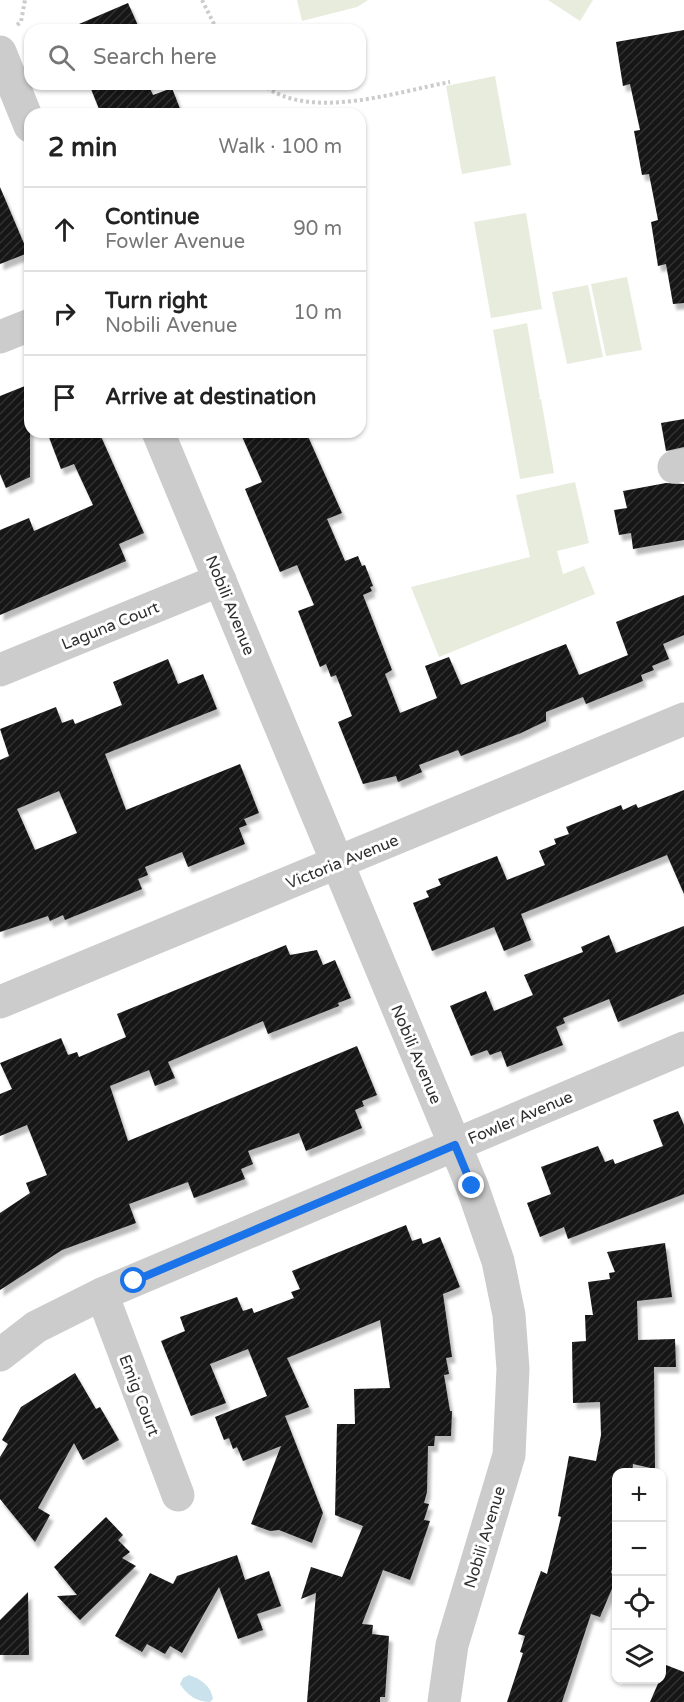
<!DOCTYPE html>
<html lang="en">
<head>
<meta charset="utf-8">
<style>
  :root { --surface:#fff; --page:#f2f2f2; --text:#222; --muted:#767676; --line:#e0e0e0 }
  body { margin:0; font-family:"Varela Round",sans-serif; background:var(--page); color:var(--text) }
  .controls { position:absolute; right:18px; bottom:18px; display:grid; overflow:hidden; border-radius:12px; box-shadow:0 2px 4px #0004 }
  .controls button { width:54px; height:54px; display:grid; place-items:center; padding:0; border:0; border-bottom:2px solid var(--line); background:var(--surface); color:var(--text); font:30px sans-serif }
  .stop { position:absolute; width:18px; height:18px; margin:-14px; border:4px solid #1a73e8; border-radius:50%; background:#fff }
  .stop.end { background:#1a73e8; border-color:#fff; box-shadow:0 2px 6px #0008 }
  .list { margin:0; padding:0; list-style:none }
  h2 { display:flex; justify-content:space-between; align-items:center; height:78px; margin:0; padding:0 24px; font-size:26px }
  h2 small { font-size:20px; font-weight:400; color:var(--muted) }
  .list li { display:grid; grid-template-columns:39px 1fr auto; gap:18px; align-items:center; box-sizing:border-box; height:84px; padding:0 24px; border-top:2px solid var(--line) }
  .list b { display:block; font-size:22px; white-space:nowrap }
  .list p { margin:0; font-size:20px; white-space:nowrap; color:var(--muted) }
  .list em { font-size:20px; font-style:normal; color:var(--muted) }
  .icon { flex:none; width:33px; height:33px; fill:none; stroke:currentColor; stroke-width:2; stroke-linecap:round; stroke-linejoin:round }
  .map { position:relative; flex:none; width:684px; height:1702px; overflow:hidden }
  .search { position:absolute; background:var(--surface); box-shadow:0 2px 4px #0004; left:24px; top:24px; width:342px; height:66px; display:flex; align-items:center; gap:15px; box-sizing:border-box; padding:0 21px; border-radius:18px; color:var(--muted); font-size:22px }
  .panel { position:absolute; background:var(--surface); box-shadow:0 2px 4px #0004; left:24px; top:108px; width:342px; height:330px; border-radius:18px }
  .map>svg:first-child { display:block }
  .green { fill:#e7ecdd }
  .water { fill:#cae2eb }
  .building { fill:url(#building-hatch); fill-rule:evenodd; filter:url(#shadow) }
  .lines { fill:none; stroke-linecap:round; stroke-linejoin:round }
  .path { stroke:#ccc; stroke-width:4; stroke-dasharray:3 3; stroke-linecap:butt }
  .minor { stroke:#ccc; stroke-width:33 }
  .route { stroke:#1a73e8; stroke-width:8 }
  .labels { text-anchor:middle; stroke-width:6; stroke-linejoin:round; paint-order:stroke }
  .street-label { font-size:16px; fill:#2f2f2f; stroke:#fff }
</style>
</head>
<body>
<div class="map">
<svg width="684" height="1702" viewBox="0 0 684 1702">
  <defs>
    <pattern id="building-hatch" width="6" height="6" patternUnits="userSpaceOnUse" patternTransform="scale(1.5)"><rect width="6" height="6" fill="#161616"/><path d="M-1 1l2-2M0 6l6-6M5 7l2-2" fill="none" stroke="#303030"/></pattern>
    <filter id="shadow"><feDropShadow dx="3.5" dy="6" stdDeviation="1.5" flood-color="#0004"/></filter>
  </defs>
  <rect width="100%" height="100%" fill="#fff"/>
  <!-- green -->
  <g class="green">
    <polygon points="297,0 368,0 357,7 302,21"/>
    <polygon points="548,0 593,0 580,21"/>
    <polygon points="495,76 511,165 462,174 446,86"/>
    <polygon points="526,213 542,309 491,318 474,222"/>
    <polygon points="627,277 642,350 606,356 591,284"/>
    <polygon points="588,285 603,357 567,364 552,292"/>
    <polygon points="527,323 540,398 537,399 541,399 554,473 520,479 493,330"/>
    <polygon points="575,482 589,543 557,551 563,574 584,566 595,594 439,657 411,587 530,557 516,495"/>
  </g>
  <!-- water -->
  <path class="water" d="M 189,1675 C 201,1679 211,1686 213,1699 L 210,1702 C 197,1702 187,1695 180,1684 L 183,1678 Z"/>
  <!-- building -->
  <g class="building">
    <polygon points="128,3 140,30 65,30"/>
    <polygon points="684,30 684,303 673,304 666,264 658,266 651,222 658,220 649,174 642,175 634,131 640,130 630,84 623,86 616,42"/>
    <polygon points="89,84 148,84 153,95 172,88 182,114 101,114"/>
    <polygon points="0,187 28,253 0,264"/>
    <polygon points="30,384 30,477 6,488 0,474 0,396"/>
    <polygon points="684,419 684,447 666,451 661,423"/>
    <polygon points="47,432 99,432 144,533 119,544 126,561 0,615 0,530 29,518 34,531 93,505 74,464 61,469"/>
    <polygon points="240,432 306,432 342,513 327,519 345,561 358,556 362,566 365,565 373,586 370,587 372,591 363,595 392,670 385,674 400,713 437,698 425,666 449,657 461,685 566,644 579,675 628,655 616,622 684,595 684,635 663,644 669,659 652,666 654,670 641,675 643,681 586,704 583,697 546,712 546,721 521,733 461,756 458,750 419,765 422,772 398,782 396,776 363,784 338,722 352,716 336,675 331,677 326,664 320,667 298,611 314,605 297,565 280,572 245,489 262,482"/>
    <polygon points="666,483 684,484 684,540 633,549 631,533 619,535 614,510 627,508 623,491"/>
    <path d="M 168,659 L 178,684 L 203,674 L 217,709 L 105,754 L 126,810 L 240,764 L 259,813 L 244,819 L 247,825 L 239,828 L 245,844 L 188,867 L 182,852 L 145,867 L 148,875 L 138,879 L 142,889 L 65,920 L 63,915 L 50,921 L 48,916 L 0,932 L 0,760 L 9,756 L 0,729 L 56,707 L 62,723 L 73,719 L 75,724 L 122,705 L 113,682 ZM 59,791 L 77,833 L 35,850 L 17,809 Z"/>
    <polygon points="684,790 684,894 667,855 521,914 531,940 504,951 494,927 432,951 413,903 429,897 426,891 441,885 438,879 497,856 507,880 545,865 539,851 556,844 554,839 569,834 566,827 621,805 623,810 636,804 638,808"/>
    <polygon points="684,926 684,994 618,1022 609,999 563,1018 565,1023 556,1027 563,1045 507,1067 501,1051 490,1055 487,1050 471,1056 450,1006 486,991 494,1011 533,995 524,975 583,952 581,947 609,935 616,953"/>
    <polygon points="286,945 290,955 317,950 323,965 335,960 351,998 338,1003 339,1006 268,1034 263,1021 168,1062 175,1078 155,1086 149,1070 110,1086 128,1141 357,1046 377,1095 362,1101 364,1106 355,1110 362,1128 306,1151 299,1133 248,1151 253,1164 241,1169 245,1179 194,1198 188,1182 129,1204 136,1223 62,1250 0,1290 0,1213 30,1193 26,1183 47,1175 27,1125 0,1136 0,1094 12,1089 0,1063 61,1038 68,1055 77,1052 79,1057 126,1037 117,1014"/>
    <polygon points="678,1111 684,1125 684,1194 568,1239 564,1227 540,1237 527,1203 551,1194 541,1167 598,1146 605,1162 613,1159 615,1164 663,1146 653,1120"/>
    <polygon points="406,1225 412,1241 421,1238 423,1244 440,1237 460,1287 443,1294 452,1357 446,1358 449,1374 444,1375 450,1411 452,1411 451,1436 435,1436 434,1446 428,1446 427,1492 424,1503 429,1504 424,1520 430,1521 410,1580 383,1570 362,1624 373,1625 372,1634 389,1636 385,1697 380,1697 380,1702 307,1702 316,1593 301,1599 311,1567 342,1577 363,1526 335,1515 337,1424 355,1424 354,1389 390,1388 380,1320 287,1358 309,1407 285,1416 323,1513 312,1543 279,1530 270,1531 251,1524 281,1446 243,1461 237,1447 233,1449 229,1438 224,1440 215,1417 267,1396 248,1349 210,1364 226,1403 191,1416 161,1341 185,1331 180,1317 237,1297 243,1311 252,1308 254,1313 294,1298 291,1292 300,1289 292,1271"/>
    <polygon points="665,1243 672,1297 637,1301 638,1340 675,1339 676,1367 654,1367 655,1469 633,1464 632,1473 616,1473 616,1551 611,1573 616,1575 616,1579 600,1617 591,1614 562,1702 507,1702 523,1653 520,1652 525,1636 518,1634 541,1571 547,1574 561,1517 558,1516 569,1456 596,1461 601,1435 600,1402 573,1403 572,1342 586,1341 585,1315 593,1315 588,1282 610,1279 609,1273 615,1272 607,1252"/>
    <polygon points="75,1373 96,1409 100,1407 119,1440 83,1460 74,1443 38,1508 50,1515 35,1542 0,1499 0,1457 8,1444 2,1440 21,1407"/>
    <polygon points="106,1517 123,1535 118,1540 130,1552 122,1558 136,1566 80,1620 57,1596 77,1595 54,1567"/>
    <polygon points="237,1555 245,1580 269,1571 281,1606 257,1614 263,1630 238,1639 219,1587 182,1653 170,1646 165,1654 147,1644 142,1652 115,1636 150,1573 173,1584 177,1576"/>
    <polygon points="28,1592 29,1655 0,1655 0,1620"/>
    <polygon points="666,1665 684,1672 684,1702 650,1702"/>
  </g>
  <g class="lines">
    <!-- path -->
    <g class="path">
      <polyline points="202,0 217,30"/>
      <polyline points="17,25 21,22 25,0"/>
      <path d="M 262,84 C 309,122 395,92 450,82"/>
    </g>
    <!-- minor -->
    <g class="minor">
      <polyline points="0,52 30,126"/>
      <polyline points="0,337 30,325"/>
      <polyline points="158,432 472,1186 498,1261 509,1315 513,1369 509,1455 452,1645 444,1702"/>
      <polyline points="674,467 684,465"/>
      <polyline points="0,670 220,580"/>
      <polyline points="0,1002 684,719"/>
      <polyline points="102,1294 178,1495"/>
      <polyline points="0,1355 36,1327 102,1294 684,1048"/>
    </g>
  </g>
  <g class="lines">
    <!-- route -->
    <polyline class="route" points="134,1281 455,1145 472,1186"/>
  </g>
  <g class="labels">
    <!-- street labels -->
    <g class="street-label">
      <text transform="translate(231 605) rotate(68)" y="6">Nobili Avenue</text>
      <text transform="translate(110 625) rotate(-22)" y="6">Laguna Court</text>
      <text transform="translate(342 861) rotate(-22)" y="6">Victoria Avenue</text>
      <text transform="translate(417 1054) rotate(67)" y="6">Nobili Avenue</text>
      <text transform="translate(520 1117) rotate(-23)" y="6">Fowler Avenue</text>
      <text transform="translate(140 1395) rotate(69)" y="6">Emig Court</text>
      <text transform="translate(484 1537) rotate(-73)" y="6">Nobili Avenue</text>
    </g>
  </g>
</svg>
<div class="controls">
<button>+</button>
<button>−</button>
<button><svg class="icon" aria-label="locate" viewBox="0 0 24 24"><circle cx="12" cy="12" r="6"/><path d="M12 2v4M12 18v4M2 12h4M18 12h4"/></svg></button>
<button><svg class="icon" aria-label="layers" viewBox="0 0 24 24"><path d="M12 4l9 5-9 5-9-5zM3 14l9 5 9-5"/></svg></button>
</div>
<div class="stop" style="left:134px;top:1281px"></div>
<div class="stop end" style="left:472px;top:1186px"></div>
<div class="search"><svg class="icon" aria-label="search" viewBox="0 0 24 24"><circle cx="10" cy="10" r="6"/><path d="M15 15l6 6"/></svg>Search here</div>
<section class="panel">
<h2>2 min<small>Walk · 100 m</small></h2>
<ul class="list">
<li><svg class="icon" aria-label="ahead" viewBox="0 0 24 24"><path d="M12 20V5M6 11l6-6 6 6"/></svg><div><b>Continue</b><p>Fowler Avenue</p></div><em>90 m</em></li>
<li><svg class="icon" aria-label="right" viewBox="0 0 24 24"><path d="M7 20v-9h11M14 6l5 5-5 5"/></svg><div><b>Turn right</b><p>Nobili Avenue</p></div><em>10 m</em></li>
<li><svg class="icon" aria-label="arrive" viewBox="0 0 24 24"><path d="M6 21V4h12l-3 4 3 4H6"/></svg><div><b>Arrive at destination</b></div></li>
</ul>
</section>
</div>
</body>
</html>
